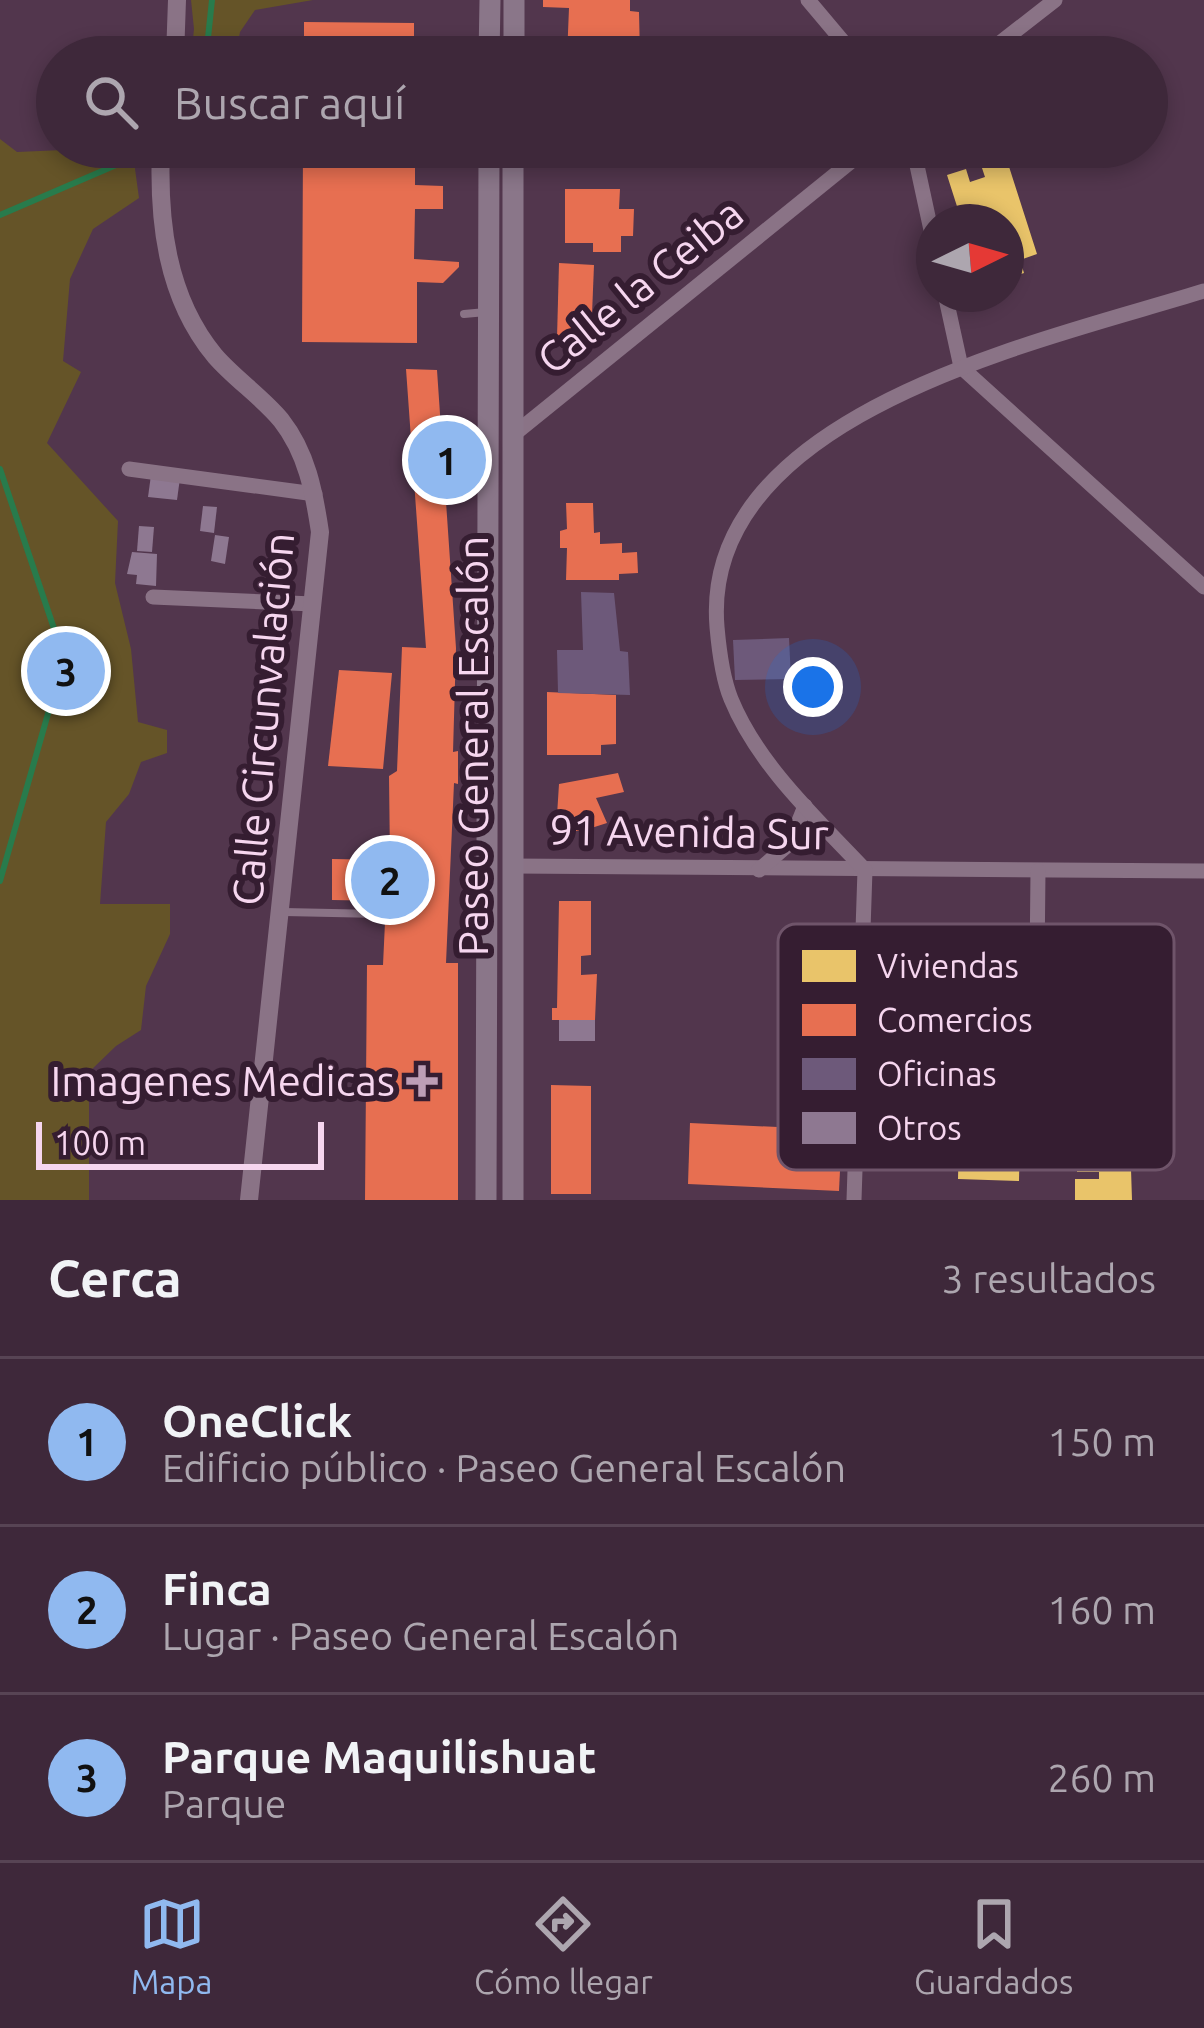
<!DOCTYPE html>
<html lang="es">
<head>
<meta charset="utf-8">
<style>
  :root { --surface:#3e283a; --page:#453042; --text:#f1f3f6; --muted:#ada6af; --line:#574454; --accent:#90b9f0 }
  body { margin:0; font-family:Ubuntu,sans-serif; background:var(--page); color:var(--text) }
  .compass { position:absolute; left:916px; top:204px; width:108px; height:108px; border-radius:50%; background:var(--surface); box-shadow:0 6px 18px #0003; rotate:85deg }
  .scale { position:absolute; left:36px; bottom:30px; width:288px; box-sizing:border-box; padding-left:12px; border:6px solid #f6d6ef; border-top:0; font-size:33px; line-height:42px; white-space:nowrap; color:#f6d6ef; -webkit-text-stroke:9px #351d31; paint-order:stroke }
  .you { position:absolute; left:813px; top:687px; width:42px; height:42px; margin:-30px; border:9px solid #fff; border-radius:50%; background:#1a73e8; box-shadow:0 0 0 18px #1a73e833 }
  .badge { display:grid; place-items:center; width:78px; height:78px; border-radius:50%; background:var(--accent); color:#111; font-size:39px; font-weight:700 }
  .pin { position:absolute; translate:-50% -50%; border:6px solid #fff; box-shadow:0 3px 12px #0006 }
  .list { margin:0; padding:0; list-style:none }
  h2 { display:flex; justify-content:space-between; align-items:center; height:156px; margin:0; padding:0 48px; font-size:51px }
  h2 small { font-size:39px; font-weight:400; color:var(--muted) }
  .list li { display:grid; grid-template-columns:78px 1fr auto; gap:36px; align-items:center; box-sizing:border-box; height:168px; padding:0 48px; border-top:3px solid var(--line) }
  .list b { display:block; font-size:45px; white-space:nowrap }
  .list p { margin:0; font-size:39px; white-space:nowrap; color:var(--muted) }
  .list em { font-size:39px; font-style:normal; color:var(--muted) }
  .icon { flex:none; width:66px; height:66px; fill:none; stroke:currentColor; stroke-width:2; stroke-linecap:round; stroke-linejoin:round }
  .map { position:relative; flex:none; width:1204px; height:1200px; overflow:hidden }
  .search { position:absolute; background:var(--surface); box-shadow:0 6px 18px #0003; left:36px; right:36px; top:36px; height:132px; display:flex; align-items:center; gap:30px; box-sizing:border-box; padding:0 42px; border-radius:66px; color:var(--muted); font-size:45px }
  .sheet { height:660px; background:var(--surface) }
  nav { display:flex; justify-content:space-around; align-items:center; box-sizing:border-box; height:168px; border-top:3px solid var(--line); background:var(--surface); font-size:33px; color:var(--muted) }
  nav a { display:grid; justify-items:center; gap:6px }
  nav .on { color:var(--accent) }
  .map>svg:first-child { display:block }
  .green { fill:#655428 }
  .homes { fill:#e9c46a }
  .shops { fill:#e76f51 }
  .offices { fill:#6d597a }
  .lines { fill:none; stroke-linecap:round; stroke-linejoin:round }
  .stream { stroke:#287b4c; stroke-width:6 }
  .building { fill:#8e7891 }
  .service { stroke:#8a7386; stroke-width:8 }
  .minor { stroke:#8a7386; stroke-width:15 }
  .tertiary { stroke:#8a7386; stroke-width:18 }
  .secondary { stroke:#8a7689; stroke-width:21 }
  .poi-dot { fill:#bd9eb6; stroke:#351d31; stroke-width:4.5 }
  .labels { text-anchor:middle; stroke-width:12; stroke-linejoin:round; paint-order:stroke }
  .street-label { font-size:42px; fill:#f6d6ef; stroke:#351d31 }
  .poi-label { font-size:42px; fill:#f6d6ef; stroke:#351d31; text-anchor:end }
  .key { fill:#351d31; stroke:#6f546a; stroke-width:3 }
  .key-label { font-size:33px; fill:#f6d6ef }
</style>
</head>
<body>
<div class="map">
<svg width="1204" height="1200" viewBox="0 0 1204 1200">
  <rect width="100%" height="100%" fill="#52364d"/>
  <!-- green -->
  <g class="green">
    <polygon points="191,0 313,0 255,10 240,32 235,57 191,57 194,29"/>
    <polygon points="0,139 17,152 132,147 139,198 93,229 70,279 63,361 81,372 47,443 118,521 115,583 131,649 138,722 167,730 167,753 141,762 129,794 106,822 100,904 170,904 170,934 146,986 141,1030 116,1046 89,1072 89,1200 0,1200"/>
  </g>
  <!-- homes -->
  <g class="homes">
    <polygon points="1004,151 1037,254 1020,260 1024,273 1006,279 1006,222 962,222 947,175 966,169 970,182 985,177 979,159"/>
    <polygon points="959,1135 1020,1136 1019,1181 958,1179"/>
    <polygon points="1119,1140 1120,1170 1131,1169 1132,1200 1075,1200 1075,1179 1099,1179 1099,1172 1077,1172 1076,1142"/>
  </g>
  <!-- shops -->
  <g class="shops">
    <polygon points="543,0 630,0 630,11 639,12 640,55 567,57 569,8 543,7"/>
    <polygon points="304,22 414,23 414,57 304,57"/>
    <polygon points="303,147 415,147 415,185 443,186 443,209 415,209 414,259 459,262 459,267 443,283 417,282 417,343 302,342"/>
    <polygon points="565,189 620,189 619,209 634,209 633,236 621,236 621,252 593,252 593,243 565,243"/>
    <polygon points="559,263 594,265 591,339 557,338"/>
    <polygon points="406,369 437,370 456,648 453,752 458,751 458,784 454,783 446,963 458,963 458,1200 365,1200 367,965 383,965 386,901 332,900 332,859 390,860 389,776 397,771 402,647 426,648"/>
    <polygon points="566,503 593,503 594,533 600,532 600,544 622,543 622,553 637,552 638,573 619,574 619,580 566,580 567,548 560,548 560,531 567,529"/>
    <polygon points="339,670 392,673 383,769 328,766"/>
    <polygon points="547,692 616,695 616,744 601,745 601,755 547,755"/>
    <polygon points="618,773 624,792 596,798 607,823 582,831 556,831 559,784"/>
    <polygon points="559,901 591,901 591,955 581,956 581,975 597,974 595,1020 552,1020 552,1008 557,1008"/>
    <polygon points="551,1085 591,1086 591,1194 551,1194"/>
    <polygon points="690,1123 842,1130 839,1191 688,1184"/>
  </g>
  <!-- offices -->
  <g class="offices">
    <polygon points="581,592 614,593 620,651 628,652 630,695 558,693 557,650 583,650"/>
    <polygon points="789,638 791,679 735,680 733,640"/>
  </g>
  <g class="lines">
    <!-- stream -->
    <g class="stream">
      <polyline points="206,57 212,0"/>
      <polyline points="0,215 144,153"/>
      <polyline points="0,469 64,658 0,881"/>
    </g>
  </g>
  <!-- building -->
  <g class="building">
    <polygon points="151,475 180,478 177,500 148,497"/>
    <polygon points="203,506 217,507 214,533 200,531"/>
    <polygon points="139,526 154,527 152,552 137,551"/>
    <polygon points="215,535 229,537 225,564 211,561"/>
    <polygon points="132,552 157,554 156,586 136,584 137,575 127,574"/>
    <rect x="559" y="1020" width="36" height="21"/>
  </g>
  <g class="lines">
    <!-- service -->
    <g class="service">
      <polyline points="464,314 486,312"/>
      <polyline points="284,912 380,914"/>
    </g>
    <!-- minor -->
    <g class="minor">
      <polyline points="808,0 856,57"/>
      <polyline points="982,57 1055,0"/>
      <polyline points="913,147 934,244"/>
      <polyline points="945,294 961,367 1204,587"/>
      <polyline points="512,436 869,147"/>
      <polyline points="129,469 315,494"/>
      <polyline points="153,597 313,604"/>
      <polyline points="512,866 1204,871"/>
      <polyline points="759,870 790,843 805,806"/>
      <polyline points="1036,1063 1038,871"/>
      <path d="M 854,1200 L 865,870 C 817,819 758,765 731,699 C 722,677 719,650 717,627 C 699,412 1048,340 1204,291"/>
    </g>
    <!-- tertiary -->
    <g class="tertiary">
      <polyline points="175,57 177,0"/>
      <path d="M 161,147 C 158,220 166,297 215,356 C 235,379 262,397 281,420 C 307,453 314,492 320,532 L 249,1200"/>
    </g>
    <!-- secondary -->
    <g class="secondary">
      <polyline points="489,57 490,0"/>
      <polyline points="514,57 514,0"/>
      <polyline points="486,1200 489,147"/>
      <polyline points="513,1200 513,147"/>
    </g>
  </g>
  <!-- markers -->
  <path class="poi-dot" d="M416 1063h12v12h12v12h-12v12h-12v-12h-12v-12h12z"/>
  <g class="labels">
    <!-- street labels -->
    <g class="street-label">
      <text transform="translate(640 286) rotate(-39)" y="15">Calle la Ceiba</text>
      <text transform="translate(263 719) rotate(-85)" y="15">Calle Circunvalación</text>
      <text transform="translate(473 746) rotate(-90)" y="15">Paseo General Escalón</text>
      <text transform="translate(689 832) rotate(1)" y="15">91 Avenida Sur</text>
    </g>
    <!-- poi labels -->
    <g class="poi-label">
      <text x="395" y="1096">Imagenes Medicas</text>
    </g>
  </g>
  <!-- legend -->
  <rect x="778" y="924" width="396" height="246" rx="18" class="key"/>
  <rect x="802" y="950" width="54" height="32" fill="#e9c46a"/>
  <rect x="802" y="1004" width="54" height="32" fill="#e76f51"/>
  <rect x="802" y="1058" width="54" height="32" fill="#6d597a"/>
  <rect x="802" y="1112" width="54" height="32" fill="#8e7891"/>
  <g class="key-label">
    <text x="877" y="978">Viviendas</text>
    <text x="877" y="1032">Comercios</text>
    <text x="877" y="1086">Oficinas</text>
    <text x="877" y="1140">Otros</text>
  </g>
</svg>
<svg class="compass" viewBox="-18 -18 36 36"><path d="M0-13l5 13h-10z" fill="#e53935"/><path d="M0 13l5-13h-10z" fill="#ada6af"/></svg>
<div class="scale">100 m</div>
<div class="you"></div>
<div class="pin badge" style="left:447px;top:460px">1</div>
<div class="pin badge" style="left:390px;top:880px">2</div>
<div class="pin badge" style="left:66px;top:671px">3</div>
<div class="search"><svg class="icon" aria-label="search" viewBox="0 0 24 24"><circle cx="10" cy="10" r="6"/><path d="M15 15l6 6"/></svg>Buscar aquí</div>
</div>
<section class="sheet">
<h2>Cerca<small>3 resultados</small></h2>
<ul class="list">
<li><span class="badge">1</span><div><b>OneClick</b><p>Edificio público · Paseo General Escalón</p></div><em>150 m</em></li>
<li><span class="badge">2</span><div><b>Finca</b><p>Lugar · Paseo General Escalón</p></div><em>160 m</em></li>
<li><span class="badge">3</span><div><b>Parque Maquilishuat</b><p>Parque</p></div><em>260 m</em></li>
</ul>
</section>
<nav>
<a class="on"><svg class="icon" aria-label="map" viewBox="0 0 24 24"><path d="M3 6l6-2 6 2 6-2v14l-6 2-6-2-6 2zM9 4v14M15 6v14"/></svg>Mapa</a>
<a><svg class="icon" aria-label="directions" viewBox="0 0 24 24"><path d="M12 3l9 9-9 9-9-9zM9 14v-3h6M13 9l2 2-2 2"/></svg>Cómo llegar</a>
<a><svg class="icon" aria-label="saved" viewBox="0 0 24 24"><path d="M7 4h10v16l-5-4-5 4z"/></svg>Guardados</a>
</nav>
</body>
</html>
